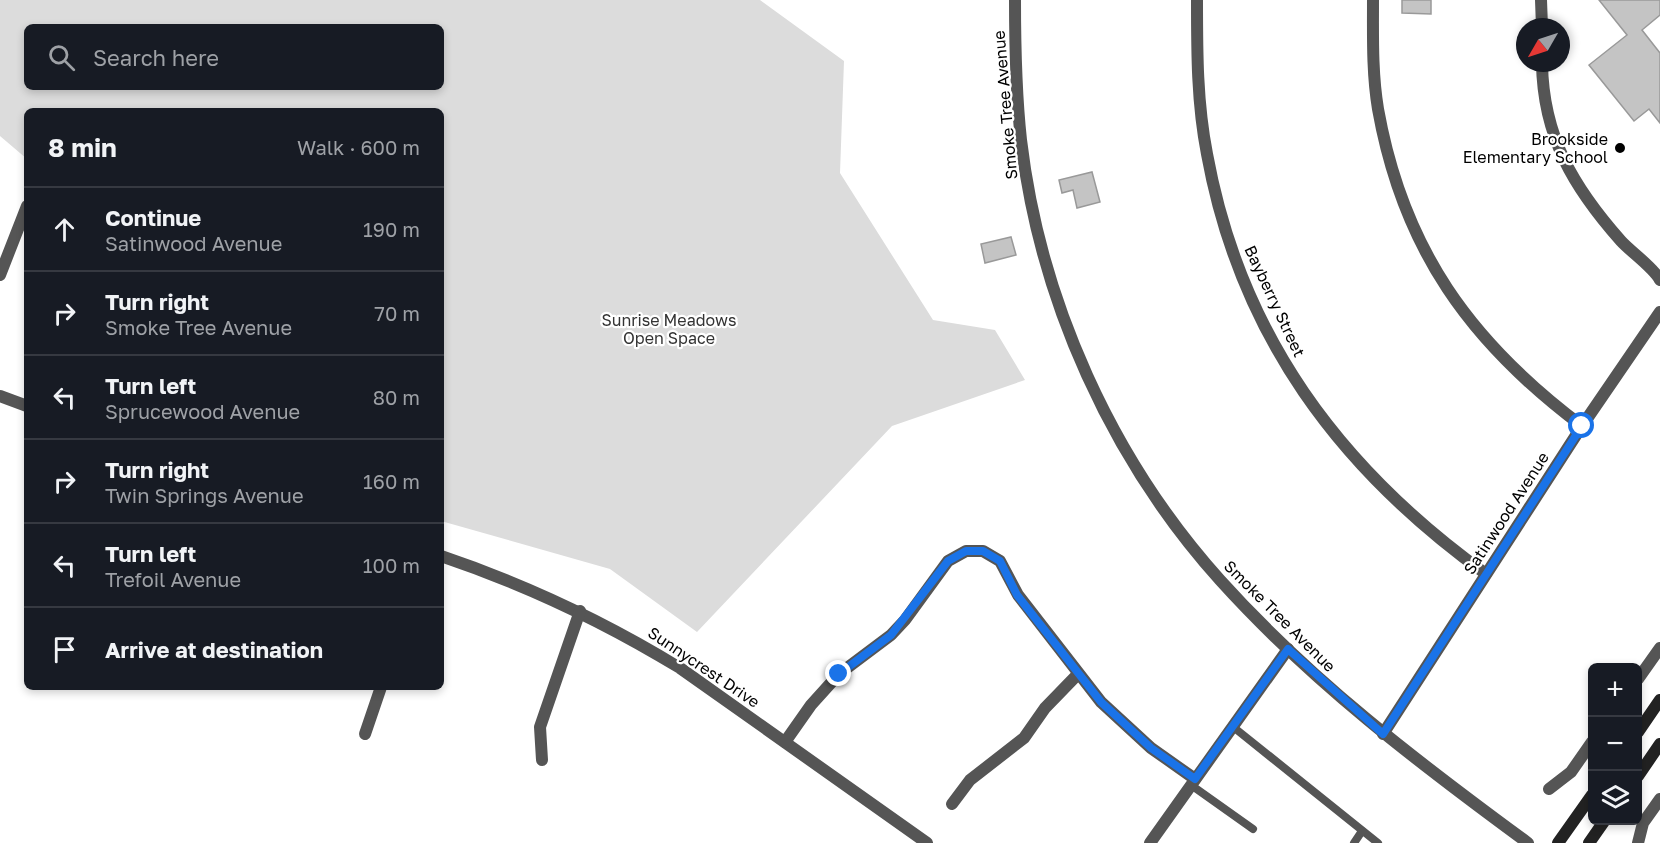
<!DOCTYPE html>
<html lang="en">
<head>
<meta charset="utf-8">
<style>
  :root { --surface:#171b24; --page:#20242c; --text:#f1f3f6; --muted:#9ea1a6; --line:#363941 }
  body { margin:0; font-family:"Golos Text",sans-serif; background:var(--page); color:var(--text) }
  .controls { position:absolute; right:18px; bottom:18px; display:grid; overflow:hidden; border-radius:9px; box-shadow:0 3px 9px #0003 }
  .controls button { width:54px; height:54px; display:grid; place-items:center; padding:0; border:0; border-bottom:2px solid var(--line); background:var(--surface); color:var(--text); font:30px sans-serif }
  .compass { position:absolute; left:1516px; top:18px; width:54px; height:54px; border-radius:50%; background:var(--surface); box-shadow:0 3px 9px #0003; rotate:231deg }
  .stop { position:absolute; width:18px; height:18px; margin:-14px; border:4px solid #1a73e8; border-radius:50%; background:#fff }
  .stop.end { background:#1a73e8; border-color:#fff; box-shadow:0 2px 6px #0008 }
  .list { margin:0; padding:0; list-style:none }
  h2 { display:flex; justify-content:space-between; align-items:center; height:78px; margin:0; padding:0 24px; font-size:26px }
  h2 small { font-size:20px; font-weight:400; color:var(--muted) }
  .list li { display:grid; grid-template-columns:39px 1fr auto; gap:18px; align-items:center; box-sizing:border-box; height:84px; padding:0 24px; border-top:2px solid var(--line) }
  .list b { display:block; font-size:22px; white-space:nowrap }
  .list p { margin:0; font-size:20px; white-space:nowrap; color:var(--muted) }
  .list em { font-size:20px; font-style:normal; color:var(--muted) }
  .icon { flex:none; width:33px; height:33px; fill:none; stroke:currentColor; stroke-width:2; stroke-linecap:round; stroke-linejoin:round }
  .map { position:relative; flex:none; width:1660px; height:843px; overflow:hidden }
  .search { position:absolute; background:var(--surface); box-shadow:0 3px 9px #0003; left:24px; top:24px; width:420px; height:66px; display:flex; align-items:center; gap:15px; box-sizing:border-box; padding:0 21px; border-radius:9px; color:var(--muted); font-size:22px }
  .panel { position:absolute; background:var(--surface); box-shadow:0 3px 9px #0003; left:24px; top:108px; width:420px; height:582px; border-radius:9px }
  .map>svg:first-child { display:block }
  .green { fill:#dcdcdc; fill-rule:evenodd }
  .building { fill:#c4c4c4; stroke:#999; stroke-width:1.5 }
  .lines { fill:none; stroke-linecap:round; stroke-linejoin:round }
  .service { stroke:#555; stroke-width:8 }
  .minor { stroke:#555; stroke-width:12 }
  .secondary { stroke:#222; stroke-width:12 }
  .route { stroke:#1a73e8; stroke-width:8 }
  .poi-dot { fill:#000; stroke:#fff; stroke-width:2 }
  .labels { text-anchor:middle; stroke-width:4.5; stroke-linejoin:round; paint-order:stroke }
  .street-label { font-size:16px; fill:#000; stroke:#fff }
  .poi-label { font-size:16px; fill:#000; stroke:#fff; text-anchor:end }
  .park-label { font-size:16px; fill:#333; stroke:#fff }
</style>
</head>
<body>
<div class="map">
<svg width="1660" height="843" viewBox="0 0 1660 843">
  <rect width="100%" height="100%" fill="#fff"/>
  <!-- green -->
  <path class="green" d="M 0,0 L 760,0 L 844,61 L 840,173 L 933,320 L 995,330 L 1025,380 L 892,426 L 697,632 L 610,569 L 441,521 L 441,111 L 27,111 L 27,159 L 0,136 ZM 27,27 L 441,27 L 441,87 L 27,87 Z"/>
  <!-- building -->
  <g class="building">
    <polygon points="1402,0 1431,0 1431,14 1402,13"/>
    <polygon points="1599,0 1660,0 1660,15 1642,30 1660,53 1660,123 1649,109 1634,121 1589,65 1627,35"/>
    <polygon points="1092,172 1100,202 1077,208 1073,190 1062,193 1059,180"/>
    <polygon points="1011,237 1016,255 985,263 981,244"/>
  </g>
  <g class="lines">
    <!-- service -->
    <g class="service">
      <polyline points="1232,726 1378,843"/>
      <polyline points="1191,785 1253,829"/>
      <polyline points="1354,843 1362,831"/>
    </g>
    <!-- minor -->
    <g class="minor">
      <path d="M 1015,0 C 1015,47 1016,94 1021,140 C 1040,301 1112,460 1220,580 C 1311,681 1419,763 1528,843"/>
      <path d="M 1197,0 C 1197,52 1197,103 1207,154 C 1240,335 1339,468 1486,574"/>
      <path d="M 1373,0 C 1373,36 1372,73 1378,109 C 1403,249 1470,342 1582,426"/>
      <polyline points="1541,0 1542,27"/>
      <path d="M 1542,63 C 1543,137 1574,188 1621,241 C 1631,252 1654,268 1660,280"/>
      <polyline points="0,275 27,206"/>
      <polyline points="0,396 27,406"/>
      <path d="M 441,556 C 527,585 603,621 680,668 L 927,843"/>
      <polyline points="1638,679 1660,648"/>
      <polyline points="365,734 381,687"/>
      <polyline points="1383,734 1582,426 1660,312"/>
      <polyline points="785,742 811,705 839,674 891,635 905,620 948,561 966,551 983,551 1000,561 1018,595 1101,702 1151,748 1195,779"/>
      <polyline points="542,760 540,727 580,611"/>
      <polyline points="1549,789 1571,772 1592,742"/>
      <polyline points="952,804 970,780 1024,738 1045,708 1078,674"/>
      <polyline points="1150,843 1288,649"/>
      <polyline points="1638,843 1643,823 1660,799"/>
    </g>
    <!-- secondary -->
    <g class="secondary">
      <polyline points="1638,732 1660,700"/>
      <polyline points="1638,776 1660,744"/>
      <polyline points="1558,843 1592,795"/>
      <polyline points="1589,843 1605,820"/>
    </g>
  </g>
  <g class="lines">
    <!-- route -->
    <polyline class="route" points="839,674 891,635 948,561 966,551 983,551 1000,561 1017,595 1101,702 1151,748 1195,779 1288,649 1383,734 1582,426"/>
  </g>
  <!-- markers -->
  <circle class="poi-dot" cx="1620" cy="148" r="6"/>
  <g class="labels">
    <!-- street labels -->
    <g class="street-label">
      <text transform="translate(1005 105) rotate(-95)" y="6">Smoke Tree Avenue</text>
      <text transform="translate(1275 301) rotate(65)" y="6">Bayberry Street</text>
      <text transform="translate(1506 513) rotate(-57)" y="6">Satinwood Avenue</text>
      <text transform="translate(1280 616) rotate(45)" y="6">Smoke Tree Avenue</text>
      <text transform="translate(704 667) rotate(34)" y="6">Sunnycrest Drive</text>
    </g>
    <!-- poi labels -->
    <g class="poi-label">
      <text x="1608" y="145">Brookside<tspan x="1608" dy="18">Elementary School</tspan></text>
    </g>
    <!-- park labels -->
    <g class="park-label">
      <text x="669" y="326">Sunrise Meadows<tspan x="669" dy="18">Open Space</tspan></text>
    </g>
  </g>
</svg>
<div class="controls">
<button>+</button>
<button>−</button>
<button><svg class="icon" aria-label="layers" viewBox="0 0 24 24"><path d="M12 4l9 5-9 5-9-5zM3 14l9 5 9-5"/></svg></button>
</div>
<svg class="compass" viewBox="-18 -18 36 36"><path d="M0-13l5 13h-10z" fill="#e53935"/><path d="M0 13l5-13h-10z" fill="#9ea1a6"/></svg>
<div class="stop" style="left:1582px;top:426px"></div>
<div class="stop end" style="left:839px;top:674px"></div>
<div class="search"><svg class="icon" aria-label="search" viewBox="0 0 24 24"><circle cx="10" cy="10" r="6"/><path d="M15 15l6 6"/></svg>Search here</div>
<section class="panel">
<h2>8 min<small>Walk · 600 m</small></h2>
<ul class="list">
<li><svg class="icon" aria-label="ahead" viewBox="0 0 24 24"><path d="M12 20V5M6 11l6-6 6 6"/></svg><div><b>Continue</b><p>Satinwood Avenue</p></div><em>190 m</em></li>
<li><svg class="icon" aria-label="right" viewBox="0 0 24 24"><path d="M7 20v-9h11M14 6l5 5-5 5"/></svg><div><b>Turn right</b><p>Smoke Tree Avenue</p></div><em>70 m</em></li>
<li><svg class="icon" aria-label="left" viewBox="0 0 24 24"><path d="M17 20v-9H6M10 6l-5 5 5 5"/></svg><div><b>Turn left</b><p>Sprucewood Avenue</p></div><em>80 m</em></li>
<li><svg class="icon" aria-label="right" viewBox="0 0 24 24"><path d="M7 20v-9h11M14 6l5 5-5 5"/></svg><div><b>Turn right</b><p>Twin Springs Avenue</p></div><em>160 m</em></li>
<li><svg class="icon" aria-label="left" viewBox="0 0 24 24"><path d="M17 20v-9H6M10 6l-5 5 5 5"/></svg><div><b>Turn left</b><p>Trefoil Avenue</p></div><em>100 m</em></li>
<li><svg class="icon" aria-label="arrive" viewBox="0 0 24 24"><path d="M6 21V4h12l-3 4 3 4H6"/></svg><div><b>Arrive at destination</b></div></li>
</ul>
</section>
</div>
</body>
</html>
